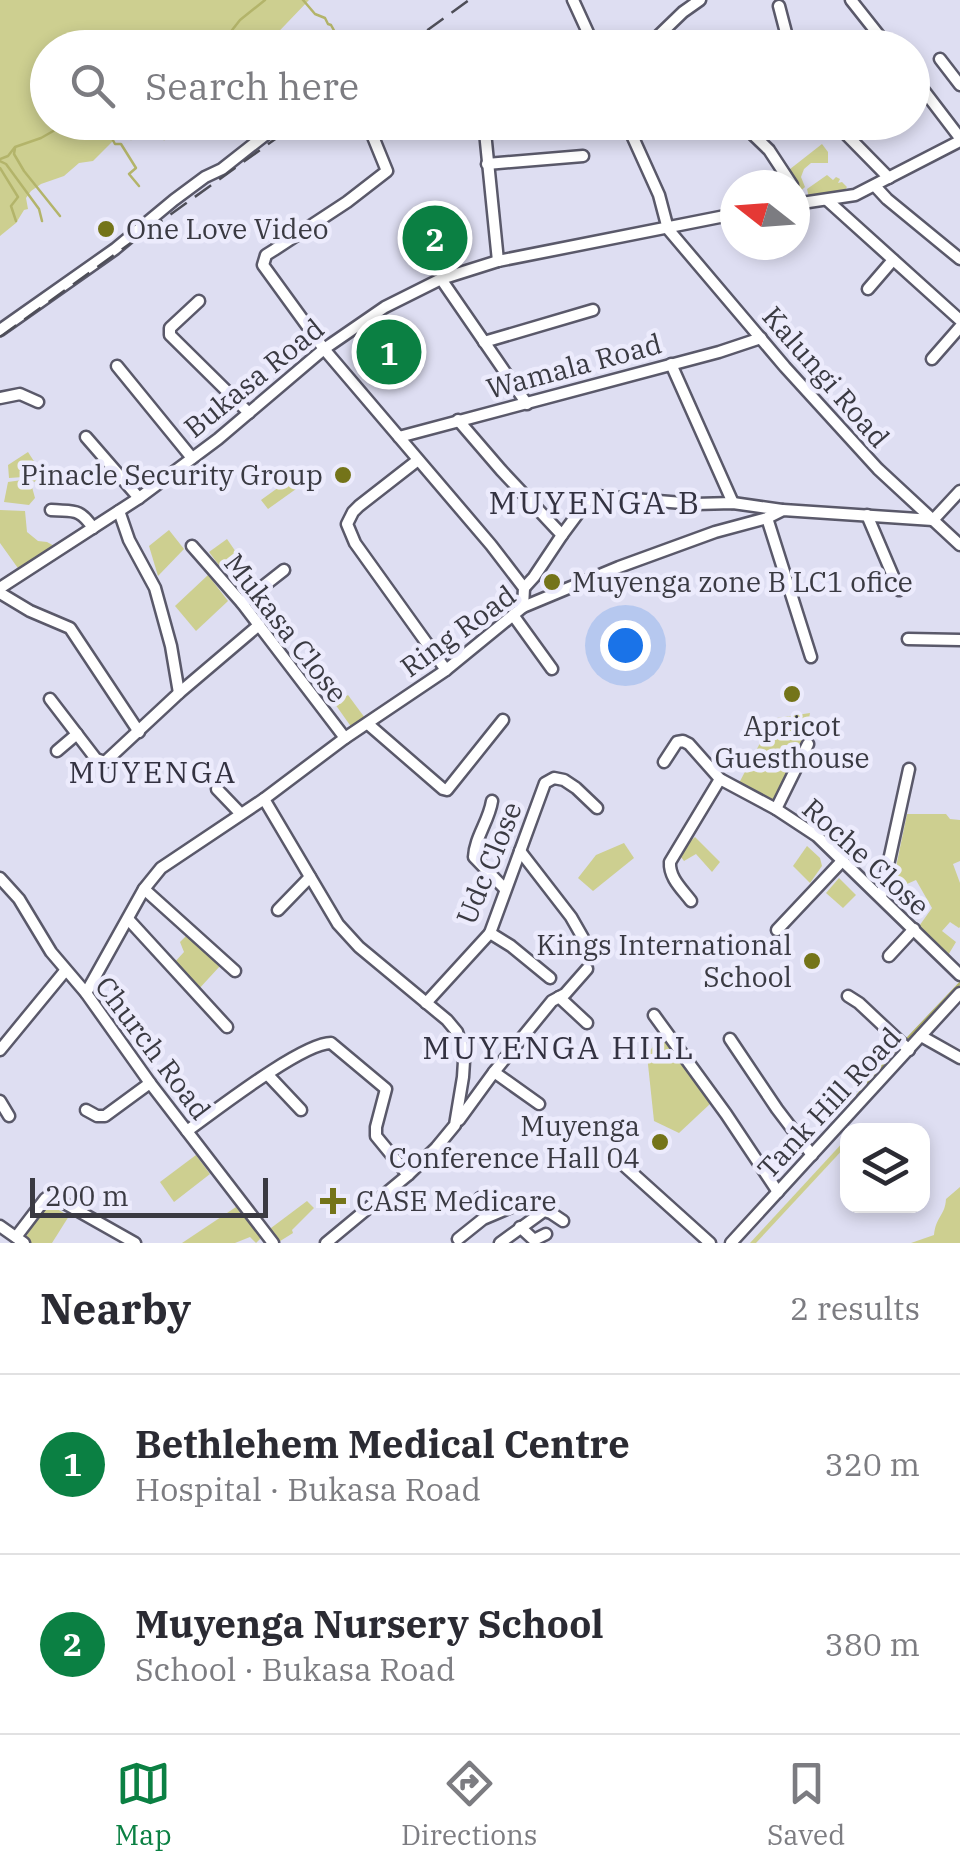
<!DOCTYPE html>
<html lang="en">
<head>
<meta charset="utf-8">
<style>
  :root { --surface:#fff; --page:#f7f7f7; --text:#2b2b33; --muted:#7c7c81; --line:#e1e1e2; --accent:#0b8043 }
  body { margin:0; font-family:"IBM Plex Serif",serif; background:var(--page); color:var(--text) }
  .controls { position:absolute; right:30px; bottom:30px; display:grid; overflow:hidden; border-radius:20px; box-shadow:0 5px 15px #0003 }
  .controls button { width:90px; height:90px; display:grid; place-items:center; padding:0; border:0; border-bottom:2px solid var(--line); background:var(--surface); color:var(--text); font:50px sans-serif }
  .compass { position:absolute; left:720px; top:170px; width:90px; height:90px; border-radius:50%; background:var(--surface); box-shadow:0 5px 15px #0003; rotate:287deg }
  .scale { position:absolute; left:30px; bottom:25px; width:238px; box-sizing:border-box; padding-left:10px; border:5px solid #3a3a42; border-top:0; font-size:28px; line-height:35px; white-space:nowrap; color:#3a3a42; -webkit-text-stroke:8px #ecebfc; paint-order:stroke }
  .you { position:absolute; left:625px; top:645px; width:35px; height:35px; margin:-25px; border:8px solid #fff; border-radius:50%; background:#1a73e8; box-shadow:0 0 0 15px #1a73e833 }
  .badge { display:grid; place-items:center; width:65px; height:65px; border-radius:50%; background:var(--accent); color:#fff; font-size:32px; font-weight:700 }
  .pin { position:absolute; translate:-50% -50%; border:5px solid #fff; box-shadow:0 2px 10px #0006 }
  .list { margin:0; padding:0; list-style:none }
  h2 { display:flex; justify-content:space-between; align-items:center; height:130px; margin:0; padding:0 40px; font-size:42px }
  h2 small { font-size:32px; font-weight:400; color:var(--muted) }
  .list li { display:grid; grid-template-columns:65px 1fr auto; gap:30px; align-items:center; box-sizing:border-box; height:180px; padding:0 40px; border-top:2px solid var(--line) }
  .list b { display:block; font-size:38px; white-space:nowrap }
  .list p { margin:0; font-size:32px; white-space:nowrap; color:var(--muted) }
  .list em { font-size:32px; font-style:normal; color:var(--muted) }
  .icon { flex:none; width:55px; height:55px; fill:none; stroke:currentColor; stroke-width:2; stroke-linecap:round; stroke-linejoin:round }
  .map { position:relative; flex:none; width:960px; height:1243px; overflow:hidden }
  .search { position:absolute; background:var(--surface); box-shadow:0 5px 15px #0003; left:30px; right:30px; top:30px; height:110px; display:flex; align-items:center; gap:25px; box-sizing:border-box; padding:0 35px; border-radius:55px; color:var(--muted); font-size:38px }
  .sheet { height:490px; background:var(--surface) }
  nav { display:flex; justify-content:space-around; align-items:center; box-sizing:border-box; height:140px; border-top:2px solid var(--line); background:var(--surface); font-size:28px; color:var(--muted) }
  nav a { display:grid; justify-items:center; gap:5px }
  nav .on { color:var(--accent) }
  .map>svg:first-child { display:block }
  .green { fill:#cdcf90 }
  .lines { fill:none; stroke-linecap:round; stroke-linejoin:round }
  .stream { stroke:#b3b46a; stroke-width:2.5 }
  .minor-casing { stroke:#5a596a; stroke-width:15 }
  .minor { stroke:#fff; stroke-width:10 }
  .rail { stroke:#4e4e58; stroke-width:2.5; stroke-dasharray:20 10; stroke-linecap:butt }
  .poi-dot { fill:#747419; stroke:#ecebfc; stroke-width:4 }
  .labels { text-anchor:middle; stroke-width:9; stroke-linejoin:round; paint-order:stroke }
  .poi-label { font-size:28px; fill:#3a3a42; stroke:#ecebfc; text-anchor:start }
  .street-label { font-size:28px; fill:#3a3a42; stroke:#ecebfc }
  .neighbourhood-label { font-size:30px; letter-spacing:2.5px; fill:#333241; stroke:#ecebfc }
  .quarter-label { font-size:32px; letter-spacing:2.5px; fill:#333241; stroke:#ecebfc }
</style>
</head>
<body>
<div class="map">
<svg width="960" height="1243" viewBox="0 0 960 1243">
  <rect width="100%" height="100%" fill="#dedef2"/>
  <!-- green -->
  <g class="green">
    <polygon points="0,0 309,0 264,47 48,48 48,122 105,123 113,141 93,161 79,163 64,176 41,184 31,191 26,198 28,209 24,210 16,223 0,236"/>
    <polygon points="822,144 828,152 828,163 811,163 804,169 801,177 805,187 797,194 795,185 785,173"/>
    <polygon points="827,175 833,180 836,177 840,179 838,183 842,182 847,187 839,198 809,198 807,189"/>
    <polygon points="28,452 39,469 35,482 23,477 9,478 8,465"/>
    <polygon points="297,474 301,480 294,485 296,489 268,509 261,500"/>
    <polygon points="22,480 32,487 35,498 29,505 4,502 8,482"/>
    <polygon points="0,510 25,511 27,532 38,541 47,542 58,548 20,571 0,543"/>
    <polygon points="169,530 184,549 158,576 149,546"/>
    <polygon points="227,539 238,555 221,568 209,552"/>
    <polygon points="208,575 228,601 196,631 175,606"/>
    <polygon points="348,695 365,718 352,728 335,704"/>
    <polygon points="810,713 805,741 775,805 738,785 770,724 777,718"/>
    <polygon points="907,814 946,814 950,819 960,820 960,861 953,864 960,883 960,927 959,928 950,922 942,931 956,942 947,957 917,929 932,908 916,880 891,891"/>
    <polygon points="695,837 720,862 712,872 696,854 684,861 678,853"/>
    <polygon points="624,843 634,858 593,891 578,878 596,855"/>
    <polygon points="807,846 820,858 822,866 810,883 793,866"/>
    <polygon points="839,878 856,895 843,908 826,893"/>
    <polygon points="186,936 220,966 197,991 173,964 184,952 180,942"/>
    <polygon points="664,1031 711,1103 679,1133 654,1121 647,1055"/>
    <polygon points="846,1139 847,1145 756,1243 750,1243"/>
    <polygon points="196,1155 210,1174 174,1202 160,1182"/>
    <path d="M 960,1187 L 960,1243 L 911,1243 L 934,1235 C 936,1216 945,1216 946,1199 Z"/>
    <polygon points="307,1201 314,1208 292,1230 293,1233 277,1243 267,1231"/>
    <polygon points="47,1203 69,1216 52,1243 30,1243 24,1240"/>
    <polygon points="236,1207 261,1238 256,1243 250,1237 235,1243 182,1243"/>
  </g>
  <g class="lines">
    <!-- stream -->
    <g class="stream">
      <polyline points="303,0 315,14 325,18 328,24 331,25 336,34 338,48"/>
      <polyline points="218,48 240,20 265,0"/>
      <polyline points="106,122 109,133 115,144 121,144 136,168 129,174 139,186"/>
      <polyline points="122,122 131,139"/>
      <polyline points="151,122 159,136 164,139"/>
      <polyline points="15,148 14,154 24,171 60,216"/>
      <polyline points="0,159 8,156 15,147 41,138 62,126 78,122"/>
      <polyline points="0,161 6,164 39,209 42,221"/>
      <polyline points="0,168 18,197 11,206 16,221"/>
      <polyline points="904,1042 960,983"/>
      <polyline points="851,1103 898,1047"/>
    </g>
    <!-- minor casing -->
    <g class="minor-casing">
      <g id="minor">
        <polyline points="573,0 595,48"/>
        <polyline points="851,0 889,48"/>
        <polyline points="779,6 790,48"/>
        <polyline points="660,48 653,41 683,12 700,0"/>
        <polyline points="940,59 960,85"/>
        <polyline points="912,75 960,138"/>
        <polyline points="367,122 387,171 347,202 274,250 266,255 263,265 324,349 491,545 524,588 523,607"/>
        <polyline points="484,122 498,261"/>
        <polyline points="626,122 659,195 668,229 785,367 878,469 960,545"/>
        <polyline points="740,122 769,150 792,185"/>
        <polyline points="834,122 889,178"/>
        <polyline points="487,164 583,156"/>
        <polyline points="875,186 887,199 960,259"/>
        <polyline points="827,200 960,320"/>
        <polyline points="795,204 855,195 960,141"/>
        <polyline points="441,279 527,404"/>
        <polyline points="868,289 893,260"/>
        <polyline points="199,301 170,328 170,335 249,413"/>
        <polyline points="0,330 115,249 174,200 205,177 222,169 269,132"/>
        <polyline points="484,342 593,310"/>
        <polyline points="932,359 960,327"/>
        <polyline points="671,364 733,503"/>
        <polyline points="117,366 192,458"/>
        <polyline points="0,398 20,394 38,402"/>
        <polyline points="458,420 501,470 562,535 534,577 524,588"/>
        <polyline points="86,437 139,498"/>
        <polyline points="399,437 719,352 761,338"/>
        <polyline points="418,460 359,506 353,512 347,524 355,543 446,670"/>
        <path d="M 51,510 C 73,512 79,507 93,528"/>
        <polyline points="119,511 129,540 155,588 171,646 179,693"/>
        <polyline points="867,515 899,590"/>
        <polyline points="767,518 811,657"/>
        <polyline points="933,520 960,491"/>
        <polyline points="562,535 588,500 596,496 695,504 733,503 782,510"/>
        <polyline points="192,546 242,603 345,738"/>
        <polyline points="0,588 139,498 218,439 324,349 385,307 441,279 498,261 735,214"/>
        <polyline points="0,593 30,611 70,628 139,732"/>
        <polyline points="242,603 284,570"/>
        <polyline points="513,615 552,669"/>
        <polyline points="908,639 960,640"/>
        <polyline points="50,699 96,759 105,762 179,693 259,625"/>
        <polyline points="368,724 443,789 447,790 503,720"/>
        <polyline points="57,751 77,734"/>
        <polyline points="664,762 677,742 683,741 689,744 720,779 776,809 817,836 960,975"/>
        <polyline points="217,789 241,814"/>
        <polyline points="264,799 338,924 359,947 447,1020 457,1032 462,1046 464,1061 463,1077 455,1125 436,1148 408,1175 326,1243"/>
        <path d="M 492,801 C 489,821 475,837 474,857 L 505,889"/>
        <polyline points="776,809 808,744"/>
        <polyline points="520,851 571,917 583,938"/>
        <polyline points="0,878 19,899 51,952 86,993 150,1083 273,1243"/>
        <polyline points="144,889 235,971"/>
        <polyline points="881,897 909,769"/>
        <path d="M 691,901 C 682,889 669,878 670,862 L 720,779"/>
        <polyline points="278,910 310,877"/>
        <polyline points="128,919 227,1027"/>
        <polyline points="777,930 843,860"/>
        <polyline points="490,933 511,946 550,978"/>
        <polyline points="889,956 914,929"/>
        <polyline points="86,993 144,889 161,868 264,799 345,738 446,670 523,607 619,567 715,532 767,518 783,510 933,520"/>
        <polyline points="848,996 859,1003 909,1050"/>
        <polyline points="559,997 587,1023"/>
        <polyline points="426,1003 490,933 545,783 554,778 564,780 576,788 597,808"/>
        <polyline points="654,1015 726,1114 778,1192"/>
        <polyline points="921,1036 960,1058"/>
        <polyline points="730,1039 777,1109 812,1155"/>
        <polyline points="0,1050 65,971"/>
        <polyline points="494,1072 539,1104"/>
        <polyline points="268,1075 301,1110"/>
        <polyline points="0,1101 9,1116"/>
        <polyline points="86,1110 97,1116 105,1116 150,1083"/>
        <polyline points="459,1120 494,1072 552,1001 565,994 587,969"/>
        <path d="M 187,1131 C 215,1111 302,1043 331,1043 L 386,1089 L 376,1127 L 376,1136 L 408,1175"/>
        <polyline points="619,1161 710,1243"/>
        <polyline points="480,1198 486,1217"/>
        <polyline points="0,1226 24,1243"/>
        <polyline points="520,1227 534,1240 546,1234"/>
        <polyline points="16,1237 45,1199 50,1195 135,1243"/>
        <polyline points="458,1239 483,1219 523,1202"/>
        <polyline points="500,1243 544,1211 551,1213 563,1221"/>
        <polyline points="731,1243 960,993"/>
      </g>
    </g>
    <!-- minor -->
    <use href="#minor" class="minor"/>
    <!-- rail -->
    <g class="rail">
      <polyline points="403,48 469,0"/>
      <polyline points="0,337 299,122"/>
    </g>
  </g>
  <!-- markers -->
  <g class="poi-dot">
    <circle cx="106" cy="229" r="10"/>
    <circle cx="343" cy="475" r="10"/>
    <circle cx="552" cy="582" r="10"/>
    <circle cx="792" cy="694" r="10"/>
    <circle cx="812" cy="961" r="10"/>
    <circle cx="660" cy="1142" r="10"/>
    <path d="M328 1186h10v10h10v10h-10v10h-10v-10h-10v-10h10z"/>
  </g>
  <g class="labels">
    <!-- poi labels -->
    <g class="poi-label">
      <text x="126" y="239">One Love Video</text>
      <text x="323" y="485" text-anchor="end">Pinacle Security Group</text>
      <text x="572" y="592">Muyenga zone B LC1 ofice</text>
      <text x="792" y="736" text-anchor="middle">Apricot<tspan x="792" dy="32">Guesthouse</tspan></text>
      <text x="792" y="955" text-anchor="end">Kings International<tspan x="792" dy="32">School</tspan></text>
      <text x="640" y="1136" text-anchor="end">Muyenga<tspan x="640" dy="32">Conference Hall 04</tspan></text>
      <text x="356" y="1211">CASE Medicare</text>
    </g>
    <!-- street labels -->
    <g class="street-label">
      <text transform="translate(574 366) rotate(-15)" y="10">Wamala Road</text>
      <text transform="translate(826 377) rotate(49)" y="10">Kalungi Road</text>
      <text transform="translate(254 378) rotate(-39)" y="10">Bukasa Road</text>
      <text transform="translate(286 628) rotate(52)" y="10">Mukasa Close</text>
      <text transform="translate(458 631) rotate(-36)" y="10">Ring Road</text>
      <text transform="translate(866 857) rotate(42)" y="10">Roche Close</text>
      <text transform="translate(489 863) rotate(-68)" y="10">Udc Close</text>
      <text transform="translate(153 1048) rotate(53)" y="10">Church Road</text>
      <text transform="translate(829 1103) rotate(-47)" y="10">Tank Hill Road</text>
    </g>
    <!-- neighbourhood labels -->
    <g class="neighbourhood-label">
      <text x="153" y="783">MUYENGA</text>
    </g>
    <!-- quarter labels -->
    <g class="quarter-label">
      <text x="595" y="514">MUYENGA B</text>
      <text x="559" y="1059">MUYENGA HILL</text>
    </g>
  </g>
</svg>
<div class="controls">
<button><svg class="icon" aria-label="layers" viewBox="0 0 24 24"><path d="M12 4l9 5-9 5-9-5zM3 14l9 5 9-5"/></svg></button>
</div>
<svg class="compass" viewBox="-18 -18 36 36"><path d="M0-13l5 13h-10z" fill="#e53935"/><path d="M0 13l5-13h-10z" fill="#7c7c81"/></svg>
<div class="scale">200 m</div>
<div class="you"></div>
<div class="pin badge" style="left:389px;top:352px">1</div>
<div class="pin badge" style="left:435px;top:238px">2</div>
<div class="search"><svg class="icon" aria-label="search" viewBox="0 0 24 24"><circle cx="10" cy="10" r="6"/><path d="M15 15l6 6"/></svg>Search here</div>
</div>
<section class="sheet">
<h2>Nearby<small>2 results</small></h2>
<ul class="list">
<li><span class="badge">1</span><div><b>Bethlehem Medical Centre</b><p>Hospital · Bukasa Road</p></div><em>320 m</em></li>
<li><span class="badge">2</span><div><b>Muyenga Nursery School</b><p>School · Bukasa Road</p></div><em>380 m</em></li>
</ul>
</section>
<nav>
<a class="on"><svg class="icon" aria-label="map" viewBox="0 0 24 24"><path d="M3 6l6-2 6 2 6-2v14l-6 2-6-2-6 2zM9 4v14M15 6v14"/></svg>Map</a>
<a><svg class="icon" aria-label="directions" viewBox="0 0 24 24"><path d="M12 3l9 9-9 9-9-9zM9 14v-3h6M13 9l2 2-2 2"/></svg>Directions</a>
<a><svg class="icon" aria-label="saved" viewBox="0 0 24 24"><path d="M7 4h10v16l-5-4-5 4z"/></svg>Saved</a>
</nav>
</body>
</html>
